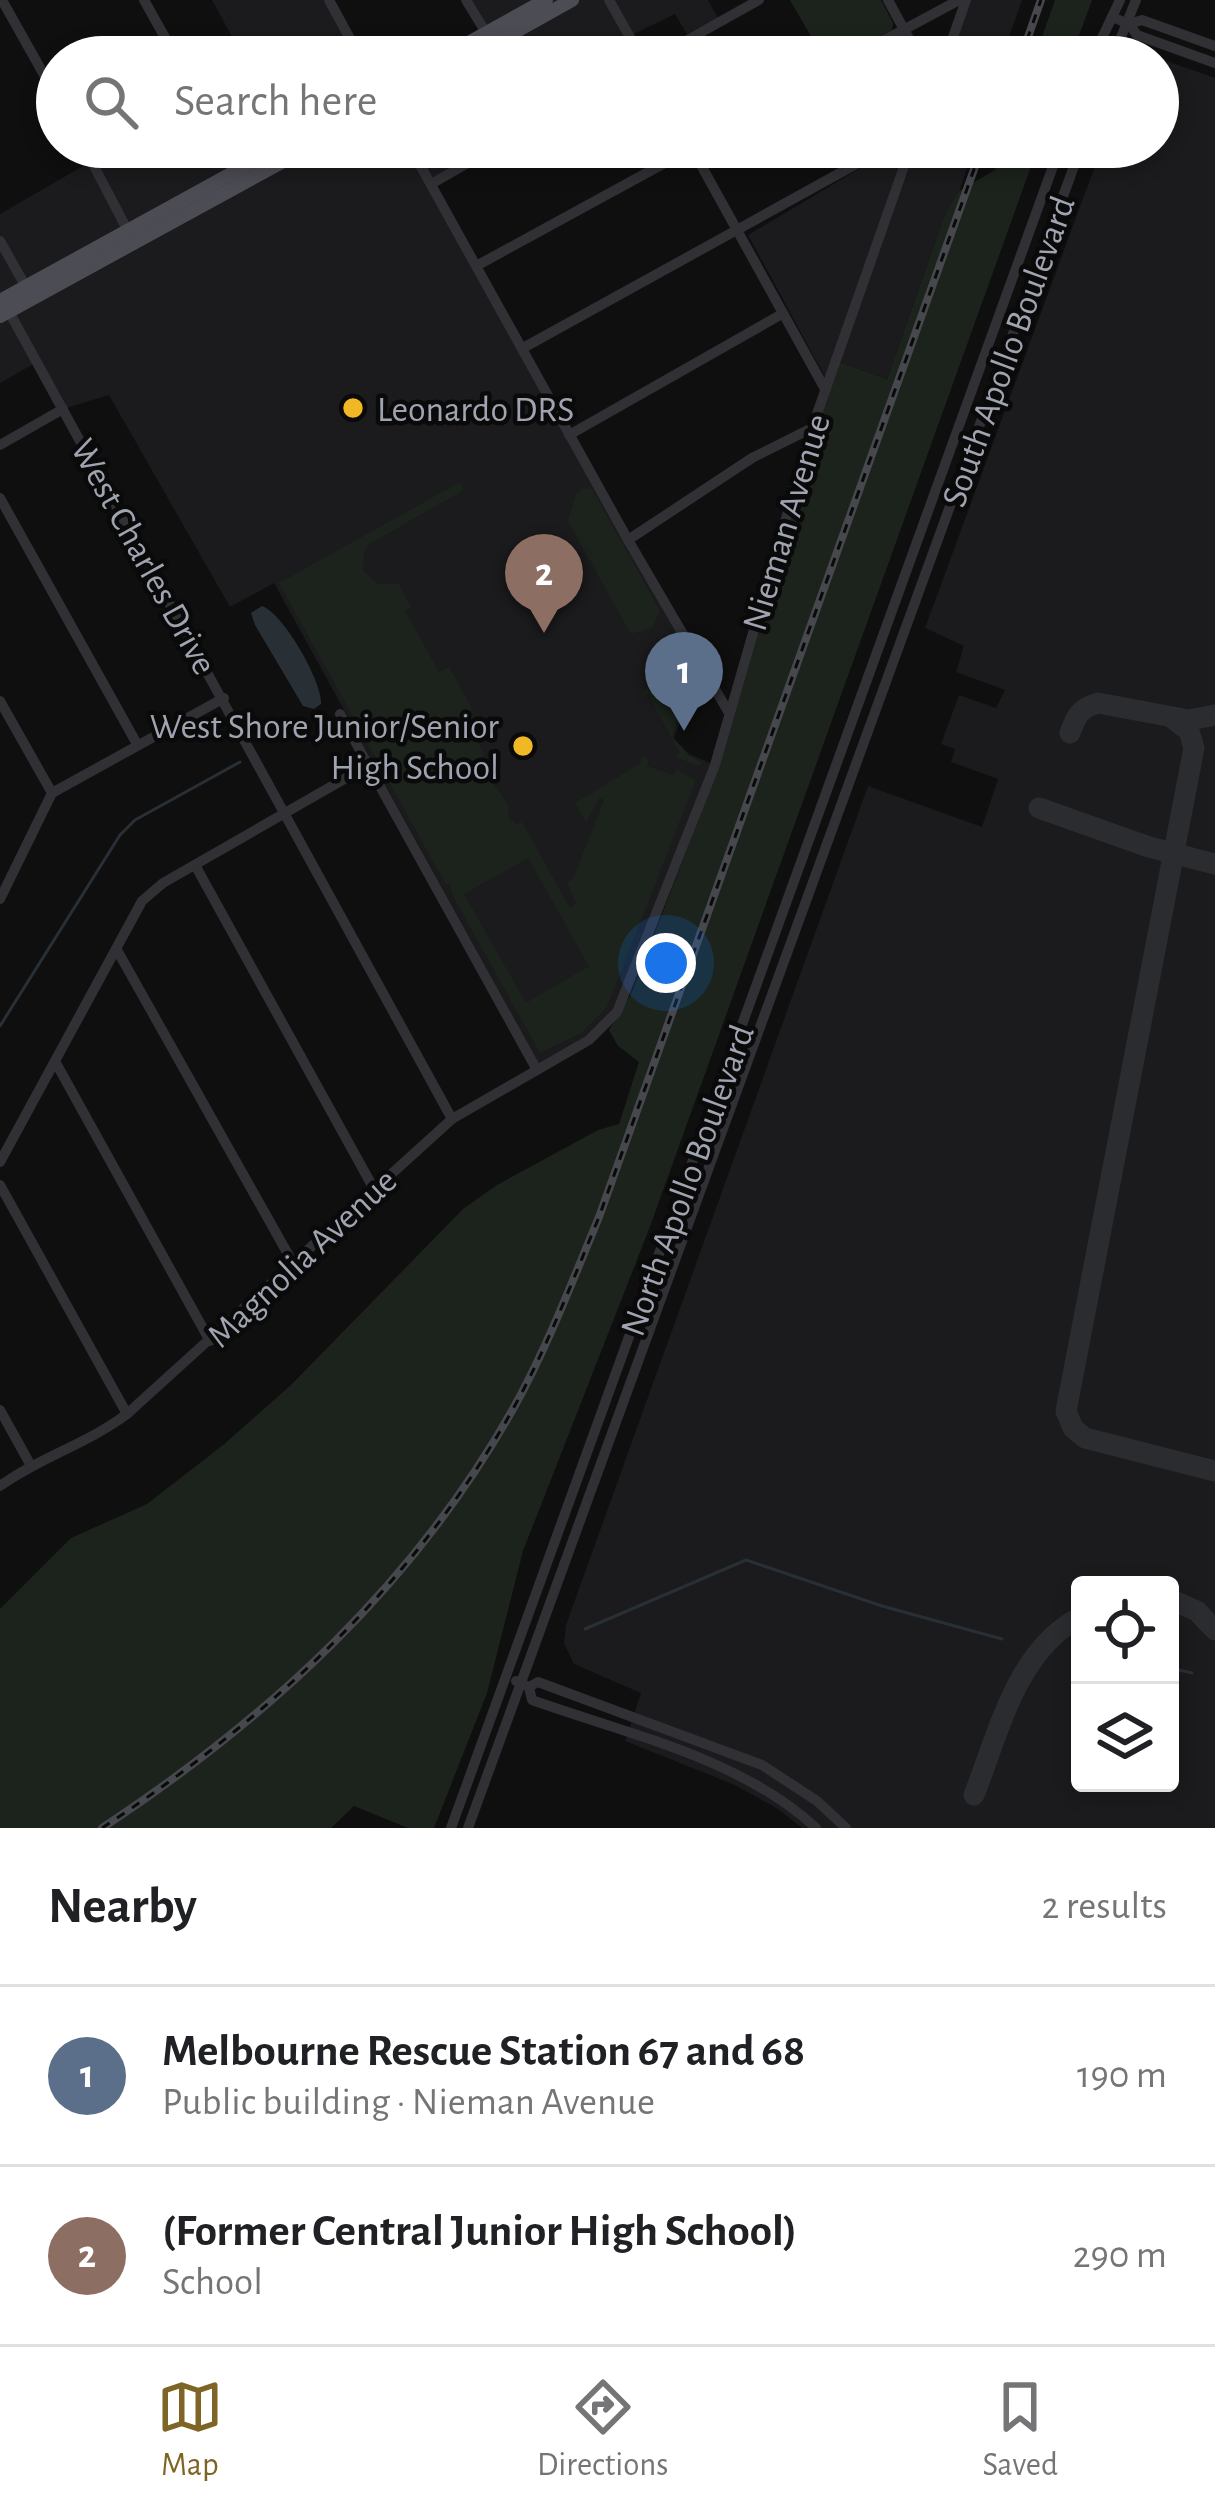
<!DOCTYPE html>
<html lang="en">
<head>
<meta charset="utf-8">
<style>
  :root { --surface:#fff; --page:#f2f2f2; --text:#202124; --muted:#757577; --line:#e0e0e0; --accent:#7e6525 }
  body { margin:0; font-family:"Alegreya Sans",sans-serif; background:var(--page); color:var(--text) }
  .controls { position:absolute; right:36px; bottom:36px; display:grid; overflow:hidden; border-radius:12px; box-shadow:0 6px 18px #0003 }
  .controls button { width:108px; height:108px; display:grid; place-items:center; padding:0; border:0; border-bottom:3px solid var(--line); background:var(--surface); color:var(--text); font:60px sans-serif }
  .you { position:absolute; left:666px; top:963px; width:42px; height:42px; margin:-30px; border:9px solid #fff; border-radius:50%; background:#1a73e8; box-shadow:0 0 0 18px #1a73e833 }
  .badge { display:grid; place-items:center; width:78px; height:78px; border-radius:50%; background:var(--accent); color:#fff; font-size:39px; font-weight:700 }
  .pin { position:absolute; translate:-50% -99px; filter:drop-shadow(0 3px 6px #0008) }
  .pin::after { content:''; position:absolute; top:63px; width:42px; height:36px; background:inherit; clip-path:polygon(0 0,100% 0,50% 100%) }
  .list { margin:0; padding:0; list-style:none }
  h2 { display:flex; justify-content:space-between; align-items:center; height:156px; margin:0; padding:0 48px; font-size:51px }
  h2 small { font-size:39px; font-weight:400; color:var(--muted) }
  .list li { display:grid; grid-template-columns:78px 1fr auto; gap:36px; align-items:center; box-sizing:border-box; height:180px; padding:0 48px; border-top:3px solid var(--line) }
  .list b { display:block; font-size:45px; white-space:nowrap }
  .list p { margin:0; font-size:39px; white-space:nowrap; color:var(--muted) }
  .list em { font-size:39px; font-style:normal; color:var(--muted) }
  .icon { flex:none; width:66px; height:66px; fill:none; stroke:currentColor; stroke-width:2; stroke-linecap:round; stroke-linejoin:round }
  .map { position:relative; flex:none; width:1215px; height:1828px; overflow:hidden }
  .search { position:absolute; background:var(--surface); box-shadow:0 6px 18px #0003; left:36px; right:36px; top:36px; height:132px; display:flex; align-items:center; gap:30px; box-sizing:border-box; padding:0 42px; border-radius:66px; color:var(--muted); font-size:45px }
  .sheet { height:516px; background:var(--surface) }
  nav { display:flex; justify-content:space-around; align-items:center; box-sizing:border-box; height:168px; border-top:3px solid var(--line); background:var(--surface); font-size:33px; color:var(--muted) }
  nav a { display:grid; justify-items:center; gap:6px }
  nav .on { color:var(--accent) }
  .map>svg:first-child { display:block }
  .built { fill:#1b1b1d; fill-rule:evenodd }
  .green { fill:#1b231c; fill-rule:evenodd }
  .water { fill:#282f35 }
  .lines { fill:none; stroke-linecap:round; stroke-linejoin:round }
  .stream { stroke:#282f35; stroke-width:3 }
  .taxiway { stroke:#2b2c2f; stroke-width:21 }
  .minor { stroke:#303035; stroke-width:10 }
  .major { stroke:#4c4d54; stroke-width:14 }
  .rail-casing { stroke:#47484e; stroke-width:8 }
  .rail { stroke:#0a0a0b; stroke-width:3; stroke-dasharray:9; stroke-linecap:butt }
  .poi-dot { fill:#f1b826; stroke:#0a0a0b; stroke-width:4.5 }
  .labels { text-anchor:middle; stroke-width:9; stroke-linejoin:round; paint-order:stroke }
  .street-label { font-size:36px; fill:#a0a4b1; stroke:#0a0a0b }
  .poi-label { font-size:36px; fill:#a0a4b1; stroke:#0a0a0b; text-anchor:start }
</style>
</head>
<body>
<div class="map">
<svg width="1215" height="1828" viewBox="0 0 1215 1828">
  <rect width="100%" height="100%" fill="#0f0f10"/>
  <!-- built -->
  <g class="built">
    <polygon points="212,0 329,0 360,57 243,57"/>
    <polygon points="470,0 708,0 718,18 687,34 675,14 630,36 641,57 456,57 489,39"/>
    <polygon points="966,0 1022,0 1002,57 946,57"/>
    <path d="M 1158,58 L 1215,78 L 1215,1828 L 802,1828 L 778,1809 L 735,1785 L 625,1741 L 641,1693 L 574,1664 L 564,1643 L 566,1625 L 868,786 L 982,827 L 998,779 L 951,762 L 955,749 L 941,744 L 959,695 L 996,708 L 1005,690 L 956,672 L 964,646 L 925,628 L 1102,147 L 1158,147 ZM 1080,1585 L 1170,1585 L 1170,1783 L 1080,1783 Z"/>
    <polygon points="116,147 496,147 432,183 523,348 554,426 562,423 718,695 684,711 674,738 689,754 715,765 628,991 604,1029 541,1067 274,583 230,607 109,395 63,409 37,362 0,383 0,214"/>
    <polygon points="917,147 974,147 957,198 944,217 887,379 839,362"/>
    <polygon points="894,148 906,149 825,377 748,235"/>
  </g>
  <!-- green -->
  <g class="green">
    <polygon points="790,0 881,0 893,23 892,30 844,57 823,57"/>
    <polygon points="1055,0 1092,0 1071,57 1035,57"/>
    <polygon points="1003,147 1038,147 651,1224 523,1551 487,1693 434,1828 408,1828 354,1806 331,1828 0,1828 0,1609 71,1538 147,1504 223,1445 291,1385 463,1209 497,1185 598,1130 619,1124 639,1062 618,1046 609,1030 632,992 719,766 816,431 839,362 887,379 944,217 959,191 995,170"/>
    <path d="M 460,482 L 464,490 L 371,543 L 364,551 L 363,570 L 377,584 L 399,584 L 411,607 L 405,611 L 439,672 L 449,667 L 472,708 L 470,711 L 477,724 L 462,737 L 465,742 L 475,737 L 484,753 L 480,763 L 509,807 L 508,817 L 516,825 L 522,822 L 570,908 L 576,903 L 567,883 L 573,879 L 604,800 L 599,798 L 586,823 L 575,803 L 641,763 L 642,757 L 649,759 L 647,766 L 673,775 L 677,770 L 696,780 L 607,1007 L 581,1033 L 540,1053 L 454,898 L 449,883 L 446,885 L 279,583 ZM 528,858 L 589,966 L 526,1003 L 464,894 Z"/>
    <polygon points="584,488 592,489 660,611 653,627 631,634 568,521 576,494"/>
    <polygon points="679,671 696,701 681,709 672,737 688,755 702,763 700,766 677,758 679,752 648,694 641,696 650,684"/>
  </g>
  <!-- water -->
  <path class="water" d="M 262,606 C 283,613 322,681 321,704 L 314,709 L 303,706 L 255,625 L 251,613 Z"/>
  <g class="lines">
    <!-- stream -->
    <g class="stream">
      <polyline points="0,1026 120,835 135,820 240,762"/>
      <polyline points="585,1629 746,1560 882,1606 1002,1639"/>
      <polyline points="1170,1668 1192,1673"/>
    </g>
    <!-- taxiway -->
    <g class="taxiway">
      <polyline points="1172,718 1189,731 1194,748 1066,1411 1073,1428 1085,1438 1215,1471"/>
      <path d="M 1070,733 C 1076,716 1080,708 1098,703 L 1189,720 L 1215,715"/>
      <polyline points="1039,808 1149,847 1215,864"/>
      <polyline points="1170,1599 1197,1611 1215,1630"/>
      <path d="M 974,1795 C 999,1732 1016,1651 1080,1617"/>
    </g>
    <!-- minor -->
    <g class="minor">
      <polyline points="2,0 57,98"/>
      <polyline points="144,0 176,57"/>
      <polyline points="329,0 360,57"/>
      <polyline points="466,0 488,36"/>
      <polyline points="609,0 641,57"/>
      <polyline points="888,0 919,57"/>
      <polyline points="1112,17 1129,24 1137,35 1215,63"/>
      <polyline points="1129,24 1142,20 1215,46"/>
      <polyline points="657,57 759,0"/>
      <polyline points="853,57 959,0"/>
      <polyline points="946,57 966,0"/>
      <polyline points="1093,57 1120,0"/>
      <polyline points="1113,57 1136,0"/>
      <polyline points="84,147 129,233"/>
      <polyline points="223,147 237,174"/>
      <polyline points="410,147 628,540 729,713"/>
      <polyline points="691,147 825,389"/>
      <polyline points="431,184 496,147"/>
      <polyline points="0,241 26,287"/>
      <polyline points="478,265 694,147"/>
      <polyline points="7,308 452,1119"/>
      <polyline points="523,348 887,147"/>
      <polyline points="569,435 782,314"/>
      <polyline points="0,445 63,409"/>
      <polyline points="0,498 137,744"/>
      <polyline points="628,540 752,458 812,428"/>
      <polyline points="0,701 52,793"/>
      <polyline points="340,714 537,1070"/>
      <polyline points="195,865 374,1189"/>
      <polyline points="0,899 52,793 224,698"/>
      <polyline points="117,950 293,1263"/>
      <polyline points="56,1063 210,1341"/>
      <polyline points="0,1162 142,901 163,883 367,766"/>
      <polyline points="0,1185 127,1414"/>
      <polyline points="0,1410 30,1464"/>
      <path d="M 0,1486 C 40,1457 87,1444 127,1414 L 452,1119 L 589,1040 L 617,1012 L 715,765 L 812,428 L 911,147"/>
      <polyline points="516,1681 529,1687 538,1682 762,1765 817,1801 846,1828"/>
      <path d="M 529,1687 L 532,1700 C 627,1734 741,1758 816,1828"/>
      <polyline points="451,1828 1060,147"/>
      <polyline points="468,1828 1081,147"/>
    </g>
    <!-- major -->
    <g class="major">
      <polyline points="443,57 546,0"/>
      <polyline points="470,57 572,0"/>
      <polyline points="0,301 280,147"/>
      <polyline points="0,316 309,147"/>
    </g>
    <!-- rail casing -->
    <g class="rail-casing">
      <g id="rail">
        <polyline points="1021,57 1041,0"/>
        <path d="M 102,1828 C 269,1718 414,1585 513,1409 C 547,1348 572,1282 599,1217 L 982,147"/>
      </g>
    </g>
    <!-- rail -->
    <use href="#rail" class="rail"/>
  </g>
  <!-- markers -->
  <g class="poi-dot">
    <circle cx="353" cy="408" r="12"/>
    <circle cx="523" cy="746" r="12"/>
  </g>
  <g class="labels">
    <!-- street labels -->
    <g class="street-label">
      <text transform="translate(1007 351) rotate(-70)" y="13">South Apollo Boulevard</text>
      <text transform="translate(785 522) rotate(-73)" y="13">Nieman Avenue</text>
      <text transform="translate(145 556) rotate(61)" y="13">West Charles Drive</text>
      <text transform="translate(686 1180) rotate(-70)" y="13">North Apollo Boulevard</text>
      <text transform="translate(301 1257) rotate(-43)" y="13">Magnolia Avenue</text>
    </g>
    <!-- poi labels -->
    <g class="poi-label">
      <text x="377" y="421">Leonardo DRS</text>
      <text x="499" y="738" text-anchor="end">West Shore Junior/Senior<tspan x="499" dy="41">High School</tspan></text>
    </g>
  </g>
</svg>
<div class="controls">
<button><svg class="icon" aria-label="locate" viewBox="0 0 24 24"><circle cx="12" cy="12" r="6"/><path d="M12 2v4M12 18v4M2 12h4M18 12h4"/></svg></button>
<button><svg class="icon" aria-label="layers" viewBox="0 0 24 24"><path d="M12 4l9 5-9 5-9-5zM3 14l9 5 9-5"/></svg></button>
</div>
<div class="you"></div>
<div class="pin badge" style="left:684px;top:731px;background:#5c6f8a">1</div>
<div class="pin badge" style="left:544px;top:633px;background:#8d6e63">2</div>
<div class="search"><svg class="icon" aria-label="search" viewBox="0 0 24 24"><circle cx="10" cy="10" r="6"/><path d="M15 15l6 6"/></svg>Search here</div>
</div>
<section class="sheet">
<h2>Nearby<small>2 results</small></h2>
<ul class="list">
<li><span class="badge" style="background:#5c6f8a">1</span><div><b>Melbourne Rescue Station 67 and 68</b><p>Public building · Nieman Avenue</p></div><em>190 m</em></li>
<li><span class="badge" style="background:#8d6e63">2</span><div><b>(Former Central Junior High School)</b><p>School</p></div><em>290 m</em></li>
</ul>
</section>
<nav>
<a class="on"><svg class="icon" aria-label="map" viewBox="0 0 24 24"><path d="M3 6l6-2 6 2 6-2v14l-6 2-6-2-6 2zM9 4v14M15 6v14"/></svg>Map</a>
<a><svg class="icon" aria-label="directions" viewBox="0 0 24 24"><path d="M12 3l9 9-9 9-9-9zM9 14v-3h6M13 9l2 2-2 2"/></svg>Directions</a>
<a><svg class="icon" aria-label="saved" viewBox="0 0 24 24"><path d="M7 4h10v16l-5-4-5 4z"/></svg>Saved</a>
</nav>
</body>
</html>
